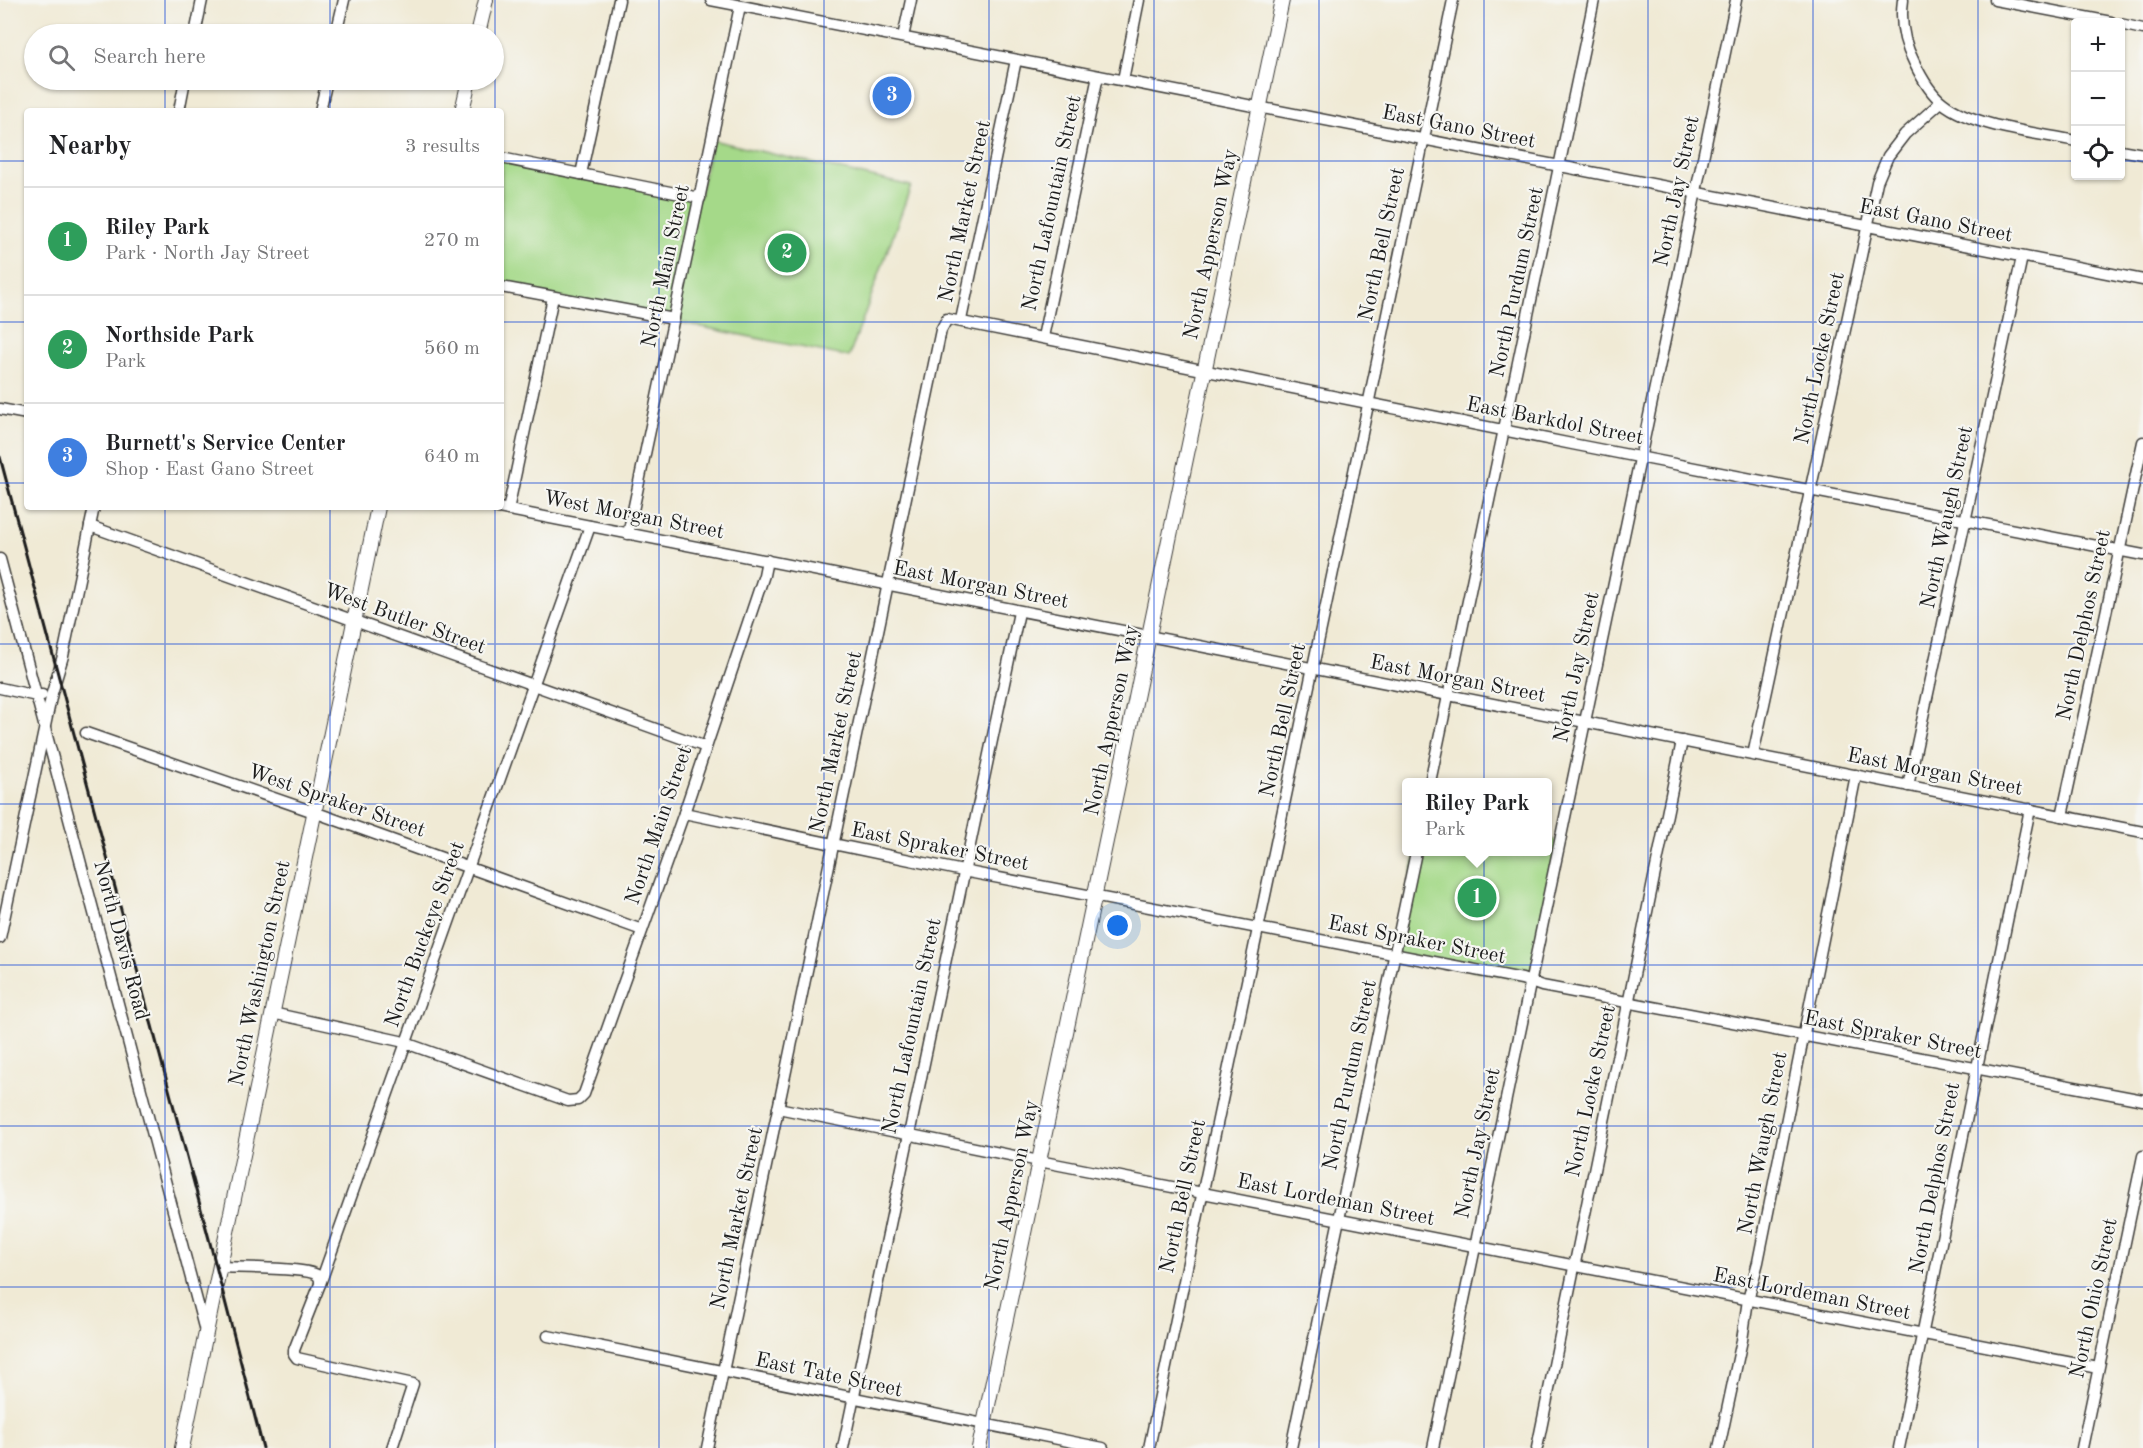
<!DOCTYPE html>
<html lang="en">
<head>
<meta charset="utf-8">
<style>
  :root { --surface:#fff; --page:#f2f2f2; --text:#202124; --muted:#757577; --line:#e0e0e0; --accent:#db2777 }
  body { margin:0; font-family:"Old Standard TT",serif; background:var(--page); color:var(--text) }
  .controls { position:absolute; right:18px; top:18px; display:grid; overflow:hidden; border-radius:6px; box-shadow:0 2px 4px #0004 }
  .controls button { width:54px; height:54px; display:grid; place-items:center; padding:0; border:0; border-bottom:2px solid var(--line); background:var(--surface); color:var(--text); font:30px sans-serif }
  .you { position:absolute; left:1118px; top:926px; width:21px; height:21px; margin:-15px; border:4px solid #fff; border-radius:50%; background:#1a73e8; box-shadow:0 0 0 9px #1a73e833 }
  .badge { display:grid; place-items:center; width:39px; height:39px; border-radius:50%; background:var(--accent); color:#fff; font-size:20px; font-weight:700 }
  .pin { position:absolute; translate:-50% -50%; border:3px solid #fff; box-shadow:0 2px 6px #0006 }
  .popup { position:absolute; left:1402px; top:778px; width:150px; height:78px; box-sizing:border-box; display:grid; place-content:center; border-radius:6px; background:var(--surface); filter:drop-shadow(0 2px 4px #0005); font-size:20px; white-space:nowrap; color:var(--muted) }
  .popup b { font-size:22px; color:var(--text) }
  .popup::after { content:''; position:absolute; left:50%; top:100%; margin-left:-12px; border:12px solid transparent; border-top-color:var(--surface) }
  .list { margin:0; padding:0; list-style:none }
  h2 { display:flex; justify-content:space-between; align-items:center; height:78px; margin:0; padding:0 24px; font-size:26px }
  h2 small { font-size:20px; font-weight:400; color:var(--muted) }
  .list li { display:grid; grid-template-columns:39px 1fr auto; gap:18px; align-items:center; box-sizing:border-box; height:108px; padding:0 24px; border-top:2px solid var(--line) }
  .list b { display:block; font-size:22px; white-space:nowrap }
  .list p { margin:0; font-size:20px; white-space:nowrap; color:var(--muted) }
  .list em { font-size:20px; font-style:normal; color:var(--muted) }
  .icon { flex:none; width:33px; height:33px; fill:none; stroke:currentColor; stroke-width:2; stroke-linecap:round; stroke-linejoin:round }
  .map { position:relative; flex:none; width:2143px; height:1448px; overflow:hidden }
  .search { position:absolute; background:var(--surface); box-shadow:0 2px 4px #0004; left:24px; top:24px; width:480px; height:66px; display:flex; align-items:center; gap:15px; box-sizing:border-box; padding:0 21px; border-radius:33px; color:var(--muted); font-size:22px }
  .panel { position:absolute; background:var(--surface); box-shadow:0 2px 4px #0004; left:24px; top:108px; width:480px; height:402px; border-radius:6px }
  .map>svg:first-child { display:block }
  .green { fill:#a5d989; stroke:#607a52; stroke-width:1.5 }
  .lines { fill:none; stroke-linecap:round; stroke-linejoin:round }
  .minor-casing { stroke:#3c3b38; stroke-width:13 }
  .major-casing { stroke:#3c3b38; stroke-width:16 }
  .minor { stroke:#fff; stroke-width:10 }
  .major { stroke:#fff; stroke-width:14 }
  .rail { stroke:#1c1c1c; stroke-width:3 }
  .grid { fill:none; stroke:#1d4ed8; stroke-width:1.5; stroke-opacity:0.55 }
  .labels { text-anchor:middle; stroke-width:4.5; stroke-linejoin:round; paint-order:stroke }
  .street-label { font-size:21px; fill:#1c1c1c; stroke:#f6f6f2 }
</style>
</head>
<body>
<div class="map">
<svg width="2143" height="1448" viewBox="0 0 2143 1448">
  <rect width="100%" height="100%" fill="#f6f6f2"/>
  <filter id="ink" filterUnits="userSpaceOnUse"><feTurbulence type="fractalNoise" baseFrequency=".0167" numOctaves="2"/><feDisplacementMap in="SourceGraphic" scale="12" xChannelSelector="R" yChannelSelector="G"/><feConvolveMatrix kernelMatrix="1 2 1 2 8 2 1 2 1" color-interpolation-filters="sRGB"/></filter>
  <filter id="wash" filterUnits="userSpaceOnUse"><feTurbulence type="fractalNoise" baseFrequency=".008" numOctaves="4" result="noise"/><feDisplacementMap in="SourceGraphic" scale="24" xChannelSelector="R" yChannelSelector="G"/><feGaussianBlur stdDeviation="1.35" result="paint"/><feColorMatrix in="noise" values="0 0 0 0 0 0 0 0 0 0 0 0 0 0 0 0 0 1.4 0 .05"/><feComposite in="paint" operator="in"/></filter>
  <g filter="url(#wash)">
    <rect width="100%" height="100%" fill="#f0ead5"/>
    <!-- green -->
    <g class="green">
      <polygon points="712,140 911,186 849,357 501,286 501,158 699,198"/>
      <polygon points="1548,839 1560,841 1530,981 1394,954 1416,852 1547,852"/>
    </g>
  </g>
  <g filter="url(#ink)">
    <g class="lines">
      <!-- minor casing -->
      <g class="minor-casing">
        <g id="minor">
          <polyline points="711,0 2143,280"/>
          <path d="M 1903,0 C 1900,22 1904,43 1914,62 C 1921,77 1930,93 1943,103 C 1973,127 2038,133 2076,141"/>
          <polyline points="1995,0 2111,22"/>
          <polyline points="2120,24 2143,29"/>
          <polyline points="195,34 202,0"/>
          <polyline points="336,34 344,0"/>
          <polyline points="903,37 911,0"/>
          <polyline points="1123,80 1139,0"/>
          <polyline points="179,111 185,80"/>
          <polyline points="320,111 327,80"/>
          <polyline points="2120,150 2143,154"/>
          <polyline points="501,158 700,198"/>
          <polyline points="581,174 619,0"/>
          <polyline points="501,287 674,319"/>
          <polyline points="961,320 1016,60"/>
          <polyline points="1043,337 1098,76"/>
          <polyline points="0,409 27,414"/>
          <polyline points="494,507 2143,832"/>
          <polyline points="508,510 553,297"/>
          <polyline points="90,526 706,747"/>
          <polyline points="628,534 740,6"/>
          <polyline points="0,559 205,1331"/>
          <polyline points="0,688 37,696 42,695"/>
          <polyline points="86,733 314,812 642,930"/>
          <polyline points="1753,755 1877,182 1888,156 1905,134 1941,102"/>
          <polyline points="1430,782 1594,0"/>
          <polyline points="1908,786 2022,257"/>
          <polyline points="684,813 963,871 1522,979 1542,986 2143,1100"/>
          <polyline points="2062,816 2143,442"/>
          <polyline points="0,938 52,693 63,656 94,507"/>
          <polyline points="272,1013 400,1041 568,1101 578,1100 584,1094 684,813 764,575 767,560"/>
          <polyline points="778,1108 1039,1161 2098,1368"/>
          <path d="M 219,1267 C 236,1268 307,1267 317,1275 C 320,1278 320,1279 320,1284"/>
          <polyline points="548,1336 1103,1448"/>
          <polyline points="392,1448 413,1384 297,1358 294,1354 294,1350 320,1284 590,526"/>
          <polyline points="707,1448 941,330 947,319 1572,444 2143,555"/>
          <polyline points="843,1448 1019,612"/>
          <polyline points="1149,1448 1453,0"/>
          <polyline points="1291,1448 1416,852"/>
          <polyline points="1433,1448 1736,0"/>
          <polyline points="1537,1448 1682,741"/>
          <polyline points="1719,1448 1742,1340 1748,1300 1758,1262 1856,775"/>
          <polyline points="1899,1448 2030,809"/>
          <polyline points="2082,1448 2143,1156"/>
        </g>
      </g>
      <!-- major casing -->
      <g class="major-casing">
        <g id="major">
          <polyline points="478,34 486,0"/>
          <polyline points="462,111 469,80"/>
          <polyline points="182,1448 378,507"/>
          <polyline points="979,1448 1282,0"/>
        </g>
      </g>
      <!-- minor -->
      <use href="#minor" class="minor"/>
      <!-- major -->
      <use href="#major" class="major"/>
      <!-- rail -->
      <polyline class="rail" points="0,457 209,1239 263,1448"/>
    </g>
  </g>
  <!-- grid -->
  <path class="grid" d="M 165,0 L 165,34M 330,0 L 330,34M 495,0 L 495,111M 659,0 L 659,1448M 824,0 L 824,1448M 989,0 L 989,1448M 1154,0 L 1154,1448M 1319,0 L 1319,1448M 1484,0 L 1484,1448M 1648,0 L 1648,1448M 1813,0 L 1813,1448M 1978,0 L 1978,1448M 165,80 L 165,111M 330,80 L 330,111M 0,161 L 27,161M 501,161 L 2076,161M 2120,161 L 2143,161M 0,322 L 27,322M 501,322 L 2143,322M 0,483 L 27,483M 501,483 L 2143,483M 165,507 L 165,1448M 330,507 L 330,1448M 495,507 L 495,1448M 0,644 L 2143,644M 0,804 L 2143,804M 0,965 L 2143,965M 0,1126 L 2143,1126M 0,1287 L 2143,1287"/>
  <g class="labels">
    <!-- street labels -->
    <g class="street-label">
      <text transform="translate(1459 126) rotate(11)" y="7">East Gano Street</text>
      <text transform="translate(1676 191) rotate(-78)" y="7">North Jay Street</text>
      <text transform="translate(1051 203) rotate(-78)" y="7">North Lafountain Street</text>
      <text transform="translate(964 211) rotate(-78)" y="7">North Market Street</text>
      <text transform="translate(1936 220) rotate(11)" y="7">East Gano Street</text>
      <text transform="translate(1210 244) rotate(-78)" y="7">North Apperson Way</text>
      <text transform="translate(1381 244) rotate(-78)" y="7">North Bell Street</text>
      <text transform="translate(665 266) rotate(-78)" y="7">North Main Street</text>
      <text transform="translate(1516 282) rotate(-78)" y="7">North Purdum Street</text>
      <text transform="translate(1819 358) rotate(-78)" y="7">North Locke Street</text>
      <text transform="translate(1555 420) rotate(11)" y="7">East Barkdol Street</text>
      <text transform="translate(634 514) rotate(11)" y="7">West Morgan Street</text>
      <text transform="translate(1946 517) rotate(-78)" y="7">North Waugh Street</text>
      <text transform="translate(981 584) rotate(11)" y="7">East Morgan Street</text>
      <text transform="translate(405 618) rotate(20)" y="7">West Butler Street</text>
      <text transform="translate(2083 625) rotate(-78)" y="7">North Delphos Street</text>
      <text transform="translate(1576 667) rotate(-78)" y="7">North Jay Street</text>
      <text transform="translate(1458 678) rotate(11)" y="7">East Morgan Street</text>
      <text transform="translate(1111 720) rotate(-78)" y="7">North Apperson Way</text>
      <text transform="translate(1282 720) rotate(-78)" y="7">North Bell Street</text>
      <text transform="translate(835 742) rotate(-78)" y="7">North Market Street</text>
      <text transform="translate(1935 771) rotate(11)" y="7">East Morgan Street</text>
      <text transform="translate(337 800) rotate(19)" y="7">West Spraker Street</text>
      <text transform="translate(658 825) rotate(-71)" y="7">North Main Street</text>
      <text transform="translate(940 846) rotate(11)" y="7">East Spraker Street</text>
      <text transform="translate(424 934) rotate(-70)" y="7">North Buckeye Street</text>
      <text transform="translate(1417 939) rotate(11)" y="7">East Spraker Street</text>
      <text transform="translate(122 940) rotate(75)" y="7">North Davis Road</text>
      <text transform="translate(259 973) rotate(-78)" y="7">North Washington Street</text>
      <text transform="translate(911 1026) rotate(-78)" y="7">North Lafountain Street</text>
      <text transform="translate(1893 1034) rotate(11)" y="7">East Spraker Street</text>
      <text transform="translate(1349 1075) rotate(-78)" y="7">North Purdum Street</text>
      <text transform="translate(1590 1091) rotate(-78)" y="7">North Locke Street</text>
      <text transform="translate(1477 1143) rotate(-78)" y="7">North Jay Street</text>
      <text transform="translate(1762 1143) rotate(-79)" y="7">North Waugh Street</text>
      <text transform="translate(1934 1178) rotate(-79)" y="7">North Delphos Street</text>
      <text transform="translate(1011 1195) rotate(-78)" y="7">North Apperson Way</text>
      <text transform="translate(1182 1196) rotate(-78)" y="7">North Bell Street</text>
      <text transform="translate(1336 1199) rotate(11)" y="7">East Lordeman Street</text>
      <text transform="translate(736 1218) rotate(-78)" y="7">North Market Street</text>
      <text transform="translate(1812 1293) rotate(11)" y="7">East Lordeman Street</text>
      <text transform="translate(2093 1298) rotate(-78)" y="7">North Ohio Street</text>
      <text transform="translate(829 1374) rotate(12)" y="7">East Tate Street</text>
    </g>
  </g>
</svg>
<div class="controls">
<button>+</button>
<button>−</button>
<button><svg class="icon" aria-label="locate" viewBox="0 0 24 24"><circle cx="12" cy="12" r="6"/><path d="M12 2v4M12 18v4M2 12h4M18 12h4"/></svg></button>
</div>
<div class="you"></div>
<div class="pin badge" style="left:1477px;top:898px;background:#2e9e5b">1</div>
<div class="popup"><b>Riley Park</b>Park</div>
<div class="pin badge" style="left:787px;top:253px;background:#2e9e5b">2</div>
<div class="pin badge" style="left:892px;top:96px;background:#3f7fe0">3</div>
<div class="search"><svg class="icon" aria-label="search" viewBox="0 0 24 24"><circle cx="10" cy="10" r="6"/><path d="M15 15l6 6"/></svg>Search here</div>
<section class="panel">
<h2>Nearby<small>3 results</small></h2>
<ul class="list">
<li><span class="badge" style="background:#2e9e5b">1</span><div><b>Riley Park</b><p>Park · North Jay Street</p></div><em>270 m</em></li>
<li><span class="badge" style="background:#2e9e5b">2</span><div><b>Northside Park</b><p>Park</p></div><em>560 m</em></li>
<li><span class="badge" style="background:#3f7fe0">3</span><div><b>Burnett's Service Center</b><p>Shop · East Gano Street</p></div><em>640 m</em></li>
</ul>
</section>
</div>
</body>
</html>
